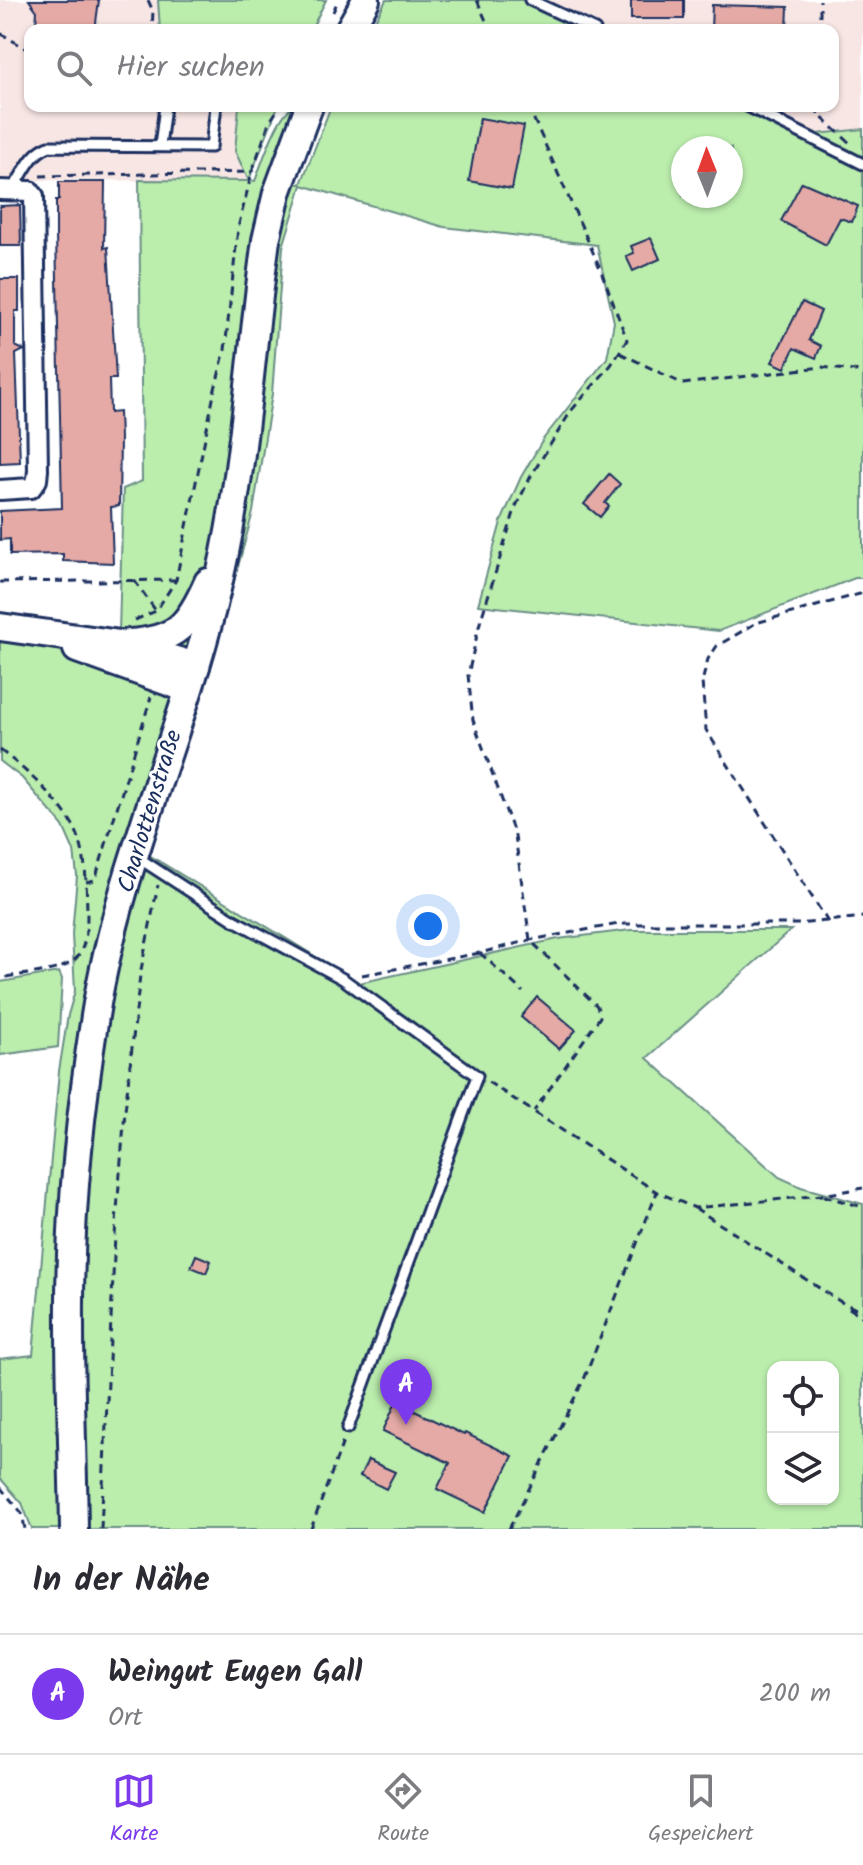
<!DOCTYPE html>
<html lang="de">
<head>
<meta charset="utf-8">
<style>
  :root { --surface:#fff; --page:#f7f7f7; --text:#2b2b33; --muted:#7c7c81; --line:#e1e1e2; --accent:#7c3aed }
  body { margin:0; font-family:Kalam,sans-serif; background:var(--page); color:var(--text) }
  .controls { position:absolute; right:24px; bottom:24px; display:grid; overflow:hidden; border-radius:16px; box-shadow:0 2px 6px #0004 }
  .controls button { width:72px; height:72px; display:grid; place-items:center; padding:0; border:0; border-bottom:2px solid var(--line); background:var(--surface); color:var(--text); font:40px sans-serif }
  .compass { position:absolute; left:671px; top:136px; width:72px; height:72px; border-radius:50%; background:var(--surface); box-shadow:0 2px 6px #0004; rotate:359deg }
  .you { position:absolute; left:428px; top:926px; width:28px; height:28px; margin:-20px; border:6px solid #fff; border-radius:50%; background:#1a73e8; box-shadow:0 0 0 12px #1a73e833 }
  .badge { display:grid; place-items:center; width:52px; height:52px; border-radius:50%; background:var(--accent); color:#fff; font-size:26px; font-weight:700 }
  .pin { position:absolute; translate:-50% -66px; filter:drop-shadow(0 2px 4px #0008) }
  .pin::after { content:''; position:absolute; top:42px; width:28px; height:24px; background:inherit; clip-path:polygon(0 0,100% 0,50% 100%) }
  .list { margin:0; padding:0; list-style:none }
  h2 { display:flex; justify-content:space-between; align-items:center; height:104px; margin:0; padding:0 32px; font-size:34px }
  h2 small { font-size:26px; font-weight:400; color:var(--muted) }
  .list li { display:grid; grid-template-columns:52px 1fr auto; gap:24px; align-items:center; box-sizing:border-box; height:120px; padding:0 32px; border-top:2px solid var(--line) }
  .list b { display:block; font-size:30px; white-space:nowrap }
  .list p { margin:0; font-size:26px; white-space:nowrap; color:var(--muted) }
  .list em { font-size:26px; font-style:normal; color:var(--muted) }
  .icon { flex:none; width:44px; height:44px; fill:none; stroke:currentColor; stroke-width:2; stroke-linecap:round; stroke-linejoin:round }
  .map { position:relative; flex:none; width:863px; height:1529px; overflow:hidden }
  .search { position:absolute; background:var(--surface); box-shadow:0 2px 6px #0004; left:24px; right:24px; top:24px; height:88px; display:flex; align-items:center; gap:20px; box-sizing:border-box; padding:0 28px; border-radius:16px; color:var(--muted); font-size:30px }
  .sheet { height:224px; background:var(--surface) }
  nav { display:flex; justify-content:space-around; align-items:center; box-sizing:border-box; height:112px; border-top:2px solid var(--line); background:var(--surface); font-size:22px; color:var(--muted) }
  nav a { display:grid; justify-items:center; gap:4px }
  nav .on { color:var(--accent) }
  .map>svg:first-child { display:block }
  .built { fill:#f7e6e4 }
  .green { fill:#bbedad; stroke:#6b8e86; stroke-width:2; fill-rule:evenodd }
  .building { fill:#e5aaa5; stroke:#1b2f5e; stroke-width:2 }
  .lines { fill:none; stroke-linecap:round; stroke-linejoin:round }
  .lane-casing { stroke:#1b2f5e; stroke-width:15 }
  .street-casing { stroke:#1b2f5e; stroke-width:24 }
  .secondary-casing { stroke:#1b2f5e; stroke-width:32 }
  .path { stroke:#1b2f5e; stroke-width:3; stroke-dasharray:8 6; stroke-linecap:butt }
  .lane { stroke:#fff; stroke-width:9 }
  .street { stroke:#fff; stroke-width:18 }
  .secondary { stroke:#fff; stroke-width:26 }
  .labels { text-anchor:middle; stroke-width:6; stroke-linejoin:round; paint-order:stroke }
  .street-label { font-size:24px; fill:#1b2f5e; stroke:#fff }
</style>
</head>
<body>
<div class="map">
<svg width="863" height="1529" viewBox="0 0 863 1529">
  <rect width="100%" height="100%" fill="#fff"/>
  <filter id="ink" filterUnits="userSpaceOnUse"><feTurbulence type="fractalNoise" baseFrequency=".0125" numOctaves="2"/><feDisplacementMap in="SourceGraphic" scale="16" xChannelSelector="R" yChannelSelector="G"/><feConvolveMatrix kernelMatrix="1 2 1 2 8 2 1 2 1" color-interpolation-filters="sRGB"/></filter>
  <g filter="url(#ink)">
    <!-- built -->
    <g class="built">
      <polygon points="0,0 158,0 160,30 30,30 30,106 239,106 235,151 249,181 0,180"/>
      <polygon points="539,0 863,0 863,129 808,135 751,106 833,106 833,30 600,30"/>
    </g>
    <!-- green -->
    <g class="green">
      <polygon points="158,0 326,0 311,30 160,30"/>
      <polygon points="386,0 539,0 600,30 370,30"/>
      <path d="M 239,106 L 278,106 L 249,180 L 255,181 C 262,163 278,111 295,106 L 295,111 L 283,133 L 266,181 L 301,184 L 331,106 L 751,106 L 808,135 L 863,129 L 863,578 L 855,578 L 719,631 L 478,605 L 501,522 L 521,477 L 544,438 L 607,358 L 614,322 L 597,245 L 444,227 L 302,185 L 283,247 L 272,394 L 253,512 L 218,639 L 149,855 L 359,983 L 558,939 L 631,930 L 791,930 L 647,1058 L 779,1177 L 801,1187 L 863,1204 L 863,1529 L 32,1529 L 22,1503 L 0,1478 L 0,1359 L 33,1355 L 59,1071 L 68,1015 L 75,991 L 72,934 L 77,876 L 74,851 L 63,826 L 22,778 L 0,761 L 0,613 L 119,632 L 123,489 L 142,481 L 139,180 L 249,181 L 235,151 ZM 683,148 L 731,148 L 731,196 L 683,196 ZM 773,1367 L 833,1367 L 833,1499 L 773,1499 Z"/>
      <polygon points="59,972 62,979 58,1047 0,1055 0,982"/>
    </g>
    <!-- building -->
    <g class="building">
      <polygon points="29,0 99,0 95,30 36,23 37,11"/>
      <rect x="631" y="0" width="53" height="19"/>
      <polygon points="712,5 788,7 787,30 711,30"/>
      <polygon points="480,118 524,126 512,189 469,181"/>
      <polygon points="59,182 105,182 104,248 108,247 116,379 109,379 110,413 119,412 120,438 119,506 111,507 113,563 63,561 63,554 10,555 10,539 0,540 0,511 62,508 56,234 56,200 59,200"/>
      <polygon points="802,182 858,206 852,222 840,218 826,245 781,221"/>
      <polygon points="20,205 21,246 0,246 0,206"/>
      <polygon points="651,238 660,259 633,271 626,256 634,253 631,246"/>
      <polygon points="0,279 19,279 19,311 15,311 15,346 24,350 16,354 20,462 0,463"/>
      <polygon points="802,302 821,311 809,340 821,346 816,358 794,348 785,368 772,362"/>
      <polygon points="609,474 620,484 605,503 609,506 600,517 584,504"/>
      <polygon points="537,997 576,1030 559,1049 521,1017"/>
      <polygon points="196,1255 211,1261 206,1273 191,1267"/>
      <polygon points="396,1402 464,1435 465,1433 513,1456 485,1512 437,1489 450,1463 383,1431"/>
      <polygon points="368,1460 395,1472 386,1489 360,1476"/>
    </g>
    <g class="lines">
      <!-- lane casing -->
      <g class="lane-casing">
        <g id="lane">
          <polyline points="530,0 595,30"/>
          <polyline points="747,106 863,164"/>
          <polyline points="160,146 165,106"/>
          <path d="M 12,190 C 24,174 29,154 49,146 L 211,147 L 216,106"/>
          <polyline points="137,857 234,920 343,979 477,1076 348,1428"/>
        </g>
      </g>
      <!-- street casing -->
      <g class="street-casing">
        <polyline id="street" points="0,190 30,191 34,196 38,470 37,480 31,488 0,490"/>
      </g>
      <!-- secondary casing -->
      <g class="secondary-casing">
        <g id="secondary">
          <polyline points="349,30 366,0"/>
          <polyline points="0,627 120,644 196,666"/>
          <path d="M 129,643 C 177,640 189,625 208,582"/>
          <polyline points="77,649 188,689"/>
          <path d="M 74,1529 C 73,1461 70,1393 70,1325 C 69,1222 79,1118 95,1016 C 117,874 178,744 213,605 C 244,486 249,362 266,240 L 277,193 L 309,106"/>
        </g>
      </g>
      <!-- path -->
      <g class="path">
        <polyline points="148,0 153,11 152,30"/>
        <polyline points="477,0 490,30"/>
        <polyline points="333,12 338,0"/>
        <polyline points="820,30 820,0"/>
        <polyline points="0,33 30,51"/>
        <polyline points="528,106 600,268 627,340 611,365 571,411 531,476 516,506 479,626 468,675 473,720 515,836 530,940 597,1006 600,1017 534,1111"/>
        <polyline points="818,106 818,114 851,144"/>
        <polyline points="40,176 252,172"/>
        <polyline points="620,353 683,384 821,367 863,372"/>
        <polyline points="134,580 156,611"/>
        <polyline points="0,582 176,580"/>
        <polyline points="135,620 156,611 176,580 215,389 225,350 238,228 252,172 269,123 280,106"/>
        <path d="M 0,750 C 25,769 57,798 73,825 C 87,850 86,883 87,910 C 87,927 87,951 72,962 C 56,973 20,974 0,978"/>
        <polyline points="86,882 95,880 151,697"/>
        <polyline points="828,922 706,730 702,682 708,659 717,646 756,623 863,593"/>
        <polyline points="480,953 523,992"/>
        <polyline points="362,975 480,953 530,940 619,924 799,924 863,917"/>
        <polyline points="488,1082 657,1192 695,1208 822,1195 863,1188"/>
        <polyline points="824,1196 863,1207"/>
        <polyline points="695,1208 841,1302 863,1312"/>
        <polyline points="849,1308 863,1317"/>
        <polyline points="0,1487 22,1513 25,1529"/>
        <polyline points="101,1529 115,1235 125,1111 140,975 158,885"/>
        <polyline points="311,1529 344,1439"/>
        <polyline points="509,1529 585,1377 657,1192"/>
      </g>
      <!-- lane -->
      <use href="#lane" class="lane"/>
      <!-- street -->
      <use href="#street" class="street"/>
      <!-- secondary -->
      <use href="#secondary" class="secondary"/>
    </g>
  </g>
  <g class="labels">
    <!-- street labels -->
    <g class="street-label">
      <text transform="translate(149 811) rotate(-73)" y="8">Charlottenstraße</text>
    </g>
  </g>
</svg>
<div class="controls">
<button><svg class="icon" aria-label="locate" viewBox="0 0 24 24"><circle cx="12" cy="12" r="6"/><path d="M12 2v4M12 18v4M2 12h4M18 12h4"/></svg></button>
<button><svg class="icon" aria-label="layers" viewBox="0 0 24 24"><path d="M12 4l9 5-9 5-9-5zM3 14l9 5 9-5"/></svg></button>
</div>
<svg class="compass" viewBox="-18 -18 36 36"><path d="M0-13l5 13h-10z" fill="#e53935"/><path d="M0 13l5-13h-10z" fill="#7c7c81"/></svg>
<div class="you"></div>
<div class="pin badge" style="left:406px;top:1425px">A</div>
<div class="search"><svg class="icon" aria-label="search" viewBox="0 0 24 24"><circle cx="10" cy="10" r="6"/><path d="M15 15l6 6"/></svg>Hier suchen</div>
</div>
<section class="sheet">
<h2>In der Nähe<small></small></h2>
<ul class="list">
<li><span class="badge">A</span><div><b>Weingut Eugen Gall</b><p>Ort</p></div><em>200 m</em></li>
</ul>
</section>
<nav>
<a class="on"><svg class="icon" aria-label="map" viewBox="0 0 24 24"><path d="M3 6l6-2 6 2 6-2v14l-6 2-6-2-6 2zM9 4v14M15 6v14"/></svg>Karte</a>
<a><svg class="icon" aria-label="directions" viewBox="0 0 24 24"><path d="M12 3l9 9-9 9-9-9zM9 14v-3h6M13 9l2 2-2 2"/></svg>Route</a>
<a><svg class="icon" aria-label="saved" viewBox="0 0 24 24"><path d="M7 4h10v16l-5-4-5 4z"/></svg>Gespeichert</a>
</nav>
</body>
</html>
